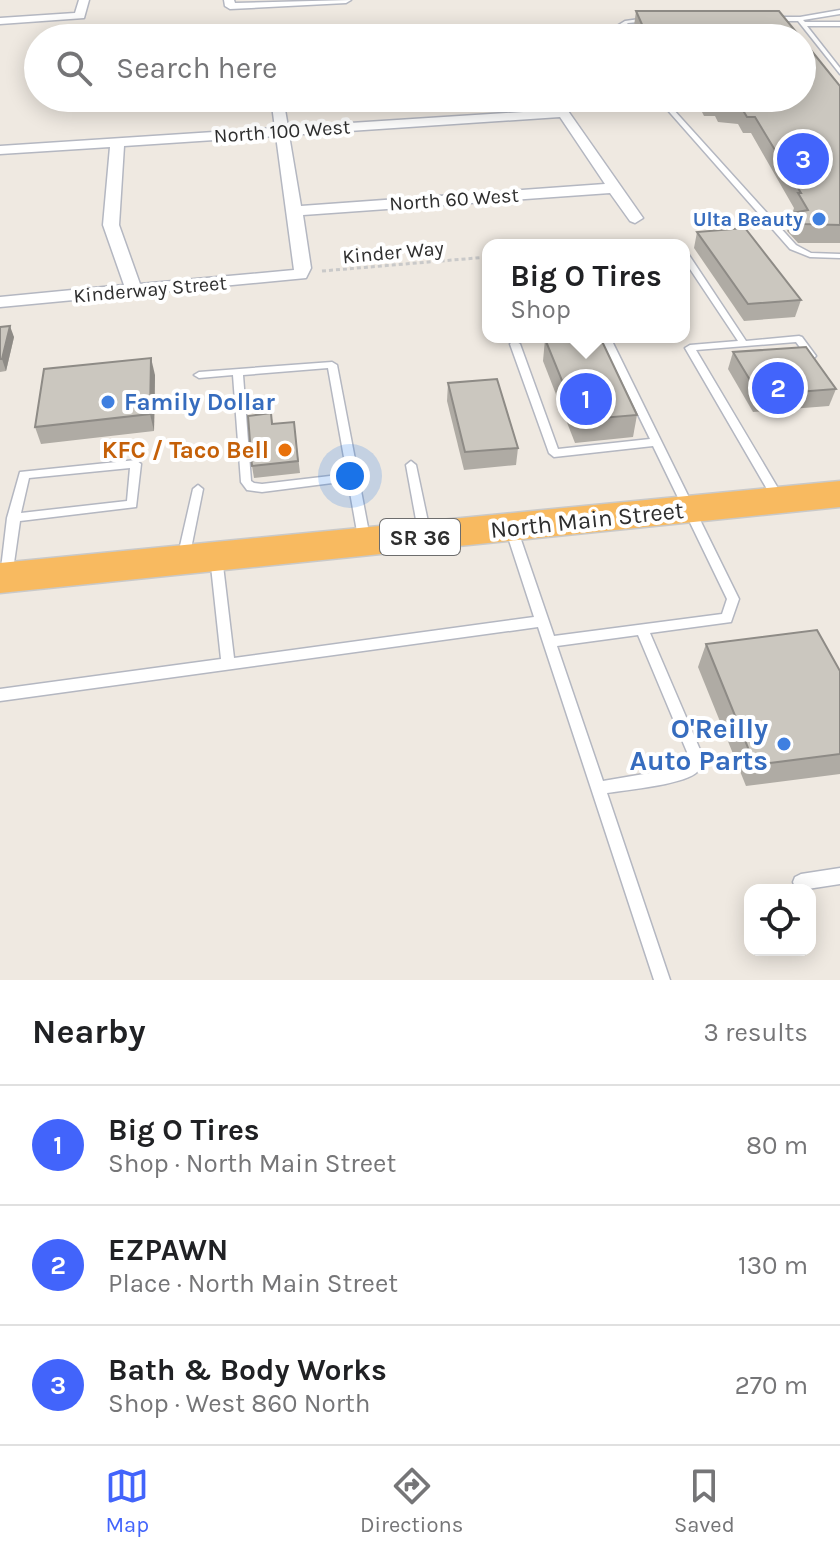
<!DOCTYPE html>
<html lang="en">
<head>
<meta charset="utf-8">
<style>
  :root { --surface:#fff; --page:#f2f2f2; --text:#202124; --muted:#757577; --line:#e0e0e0; --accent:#4264fb }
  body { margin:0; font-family:Karla,sans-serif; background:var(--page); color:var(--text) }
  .controls { position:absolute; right:24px; bottom:24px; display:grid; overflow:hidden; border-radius:16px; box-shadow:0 4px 20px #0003 }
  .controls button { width:72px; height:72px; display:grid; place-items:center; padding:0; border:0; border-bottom:2px solid var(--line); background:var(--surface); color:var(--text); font:40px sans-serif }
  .you { position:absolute; left:350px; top:476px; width:28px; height:28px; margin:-20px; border:6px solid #fff; border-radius:50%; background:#1a73e8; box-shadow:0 0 0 12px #1a73e833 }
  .badge { display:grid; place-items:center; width:52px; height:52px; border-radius:50%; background:var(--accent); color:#fff; font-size:26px; font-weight:700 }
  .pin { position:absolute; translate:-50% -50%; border:4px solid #fff; box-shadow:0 2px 8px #0006 }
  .popup { position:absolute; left:482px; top:239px; width:208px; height:104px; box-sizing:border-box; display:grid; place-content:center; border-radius:16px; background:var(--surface); filter:drop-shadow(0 2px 6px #0005); font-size:26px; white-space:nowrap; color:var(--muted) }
  .popup b { font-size:30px; color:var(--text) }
  .popup::after { content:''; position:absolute; left:50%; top:100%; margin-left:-16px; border:16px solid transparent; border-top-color:var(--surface) }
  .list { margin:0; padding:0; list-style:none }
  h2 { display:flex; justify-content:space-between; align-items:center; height:104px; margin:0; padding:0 32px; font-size:34px }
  h2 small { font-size:26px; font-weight:400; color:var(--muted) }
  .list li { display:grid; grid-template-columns:52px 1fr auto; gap:24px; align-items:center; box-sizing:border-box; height:120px; padding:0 32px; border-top:2px solid var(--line) }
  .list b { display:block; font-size:30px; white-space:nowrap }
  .list p { margin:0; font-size:26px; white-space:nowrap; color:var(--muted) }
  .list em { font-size:26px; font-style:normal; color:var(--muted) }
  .icon { flex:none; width:44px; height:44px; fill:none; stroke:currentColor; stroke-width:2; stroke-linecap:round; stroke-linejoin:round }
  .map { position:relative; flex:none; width:840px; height:980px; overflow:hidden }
  .search { position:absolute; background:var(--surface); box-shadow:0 4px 20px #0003; left:24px; right:24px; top:24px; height:88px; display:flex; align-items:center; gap:20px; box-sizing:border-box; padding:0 28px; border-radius:44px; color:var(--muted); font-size:30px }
  .sheet { height:464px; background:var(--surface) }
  nav { display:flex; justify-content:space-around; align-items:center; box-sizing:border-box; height:112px; border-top:2px solid var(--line); background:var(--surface); font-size:22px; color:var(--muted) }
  nav a { display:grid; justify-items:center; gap:4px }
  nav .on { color:var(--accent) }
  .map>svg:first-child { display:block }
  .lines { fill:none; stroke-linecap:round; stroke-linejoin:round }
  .service-casing { stroke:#b4b7c1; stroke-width:3 }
  .minor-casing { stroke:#b4b7c1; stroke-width:3 }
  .trunk-casing { stroke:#c9c9c9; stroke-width:3 }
  .path { stroke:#c9c9c9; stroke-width:3; stroke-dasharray:4 3; stroke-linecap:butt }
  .service { fill:#fff; fill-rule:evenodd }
  .minor { fill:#fff; fill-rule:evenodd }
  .trunk { fill:#f8ba60; fill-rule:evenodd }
  .wall { fill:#afaba4 }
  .shaded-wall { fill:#8e8b86 }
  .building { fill:#cbc7bf; stroke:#8e8b86; stroke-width:2 }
  .shop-dot { fill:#3f7fe0; stroke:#fff; stroke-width:3 }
  .food-dot { fill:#e8710a; stroke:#fff; stroke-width:3 }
  .labels { text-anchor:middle; stroke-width:8; stroke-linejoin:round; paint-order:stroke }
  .far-street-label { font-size:20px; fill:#2e2e2e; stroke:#fff }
  .far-shop-label { font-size:20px; font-weight:bold; fill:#366cbe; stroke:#fff; text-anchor:end }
  .shield { fill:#fff; stroke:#6d6d6d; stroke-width:2 }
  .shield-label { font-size:22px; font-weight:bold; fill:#2e2e2e }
  .shop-label { font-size:24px; font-weight:bold; fill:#366cbe; stroke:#fff; text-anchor:start }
  .food-label { font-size:24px; font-weight:bold; fill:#c56008; stroke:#fff; text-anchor:end }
  .street-label { font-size:24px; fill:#2e2e2e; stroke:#fff }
  .near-shop-label { font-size:28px; font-weight:bold; fill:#366cbe; stroke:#fff; text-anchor:end }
</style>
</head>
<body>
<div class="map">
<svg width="840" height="980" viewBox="0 0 840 980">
  <rect width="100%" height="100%" fill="#efe9e1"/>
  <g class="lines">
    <!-- service casing -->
    <g class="service-casing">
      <g id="service">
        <polygon points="840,10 840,14 803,20 805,22 840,22 840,26 807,26 840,68 840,74 798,21 772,21 769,19 772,17 800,17"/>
        <polygon points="647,18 649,21 628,23 622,28 624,38 618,38 617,26 625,21"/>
        <polygon points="657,98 663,98 796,245 811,253 840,254 840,258 810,257 790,249"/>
        <polygon points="684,252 687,252 746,341 799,336 802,337 816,356 814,358 808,358 796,342 696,350 785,500 783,503 775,503 685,348 690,345 738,341 684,260"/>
        <path d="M 600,337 L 610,337 L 739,599 L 731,622 L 650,633 L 701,752 C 701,757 702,766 698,771 C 689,784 625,790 607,793 L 670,980 L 654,980 L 538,627 L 0,701 L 0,689 L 221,659 L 210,557 L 212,554 L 220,554 L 222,557 L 234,658 L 534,617 L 505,528 L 507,525 L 515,525 L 517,528 L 554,636 L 722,614 L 727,599 L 653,446 L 554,457 L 549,453 L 510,344 L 512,342 L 515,341 L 520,344 L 558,449 L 650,439 ZM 638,635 L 687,752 L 686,764 L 679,768 L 603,781 L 557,646 Z"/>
        <path d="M 332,362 L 337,365 L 371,543 L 369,546 L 361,546 L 359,543 L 348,481 L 262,492 L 247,490 L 241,482 L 233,375 L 199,378 L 194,375 L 199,372 ZM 328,368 L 347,474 L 262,484 L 254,483 L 251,481 L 243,375 Z"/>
        <path d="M 136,460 L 141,464 L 136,507 L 20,521 L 12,577 L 10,580 L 2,580 L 0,577 L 7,518 L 20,472 ZM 130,468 L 127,501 L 21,513 L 29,478 Z"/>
        <polygon points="411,461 416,465 431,536 429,539 421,539 419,536 406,465"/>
        <polygon points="198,485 203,489 189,559 187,562 179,562 177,559 193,489"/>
        <polygon points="840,868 840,884 801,890 795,887 793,882 795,877 801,874"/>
      </g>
    </g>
    <!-- minor casing -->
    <g class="minor-casing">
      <g id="minor">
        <polygon points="79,0 89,0 84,18 0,24 0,18 75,13"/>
        <polygon points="224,0 234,0 235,3 351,0 346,3 230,9 225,6"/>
        <path d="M 271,98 L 283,98 L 288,127 L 554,110 L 547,98 L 559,98 L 643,218 L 635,223 L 630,221 L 610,193 L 303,215 L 311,268 L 306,278 L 0,307 L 0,297 L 124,285 L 103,225 L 110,147 L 0,154 L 0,146 L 275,128 ZM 560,117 L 605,184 L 301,206 L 289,135 ZM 276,136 L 294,270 L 140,284 L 119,225 L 124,146 Z"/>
      </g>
    </g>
    <!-- trunk casing -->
    <g class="trunk-casing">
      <polygon id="trunk" points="840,481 840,507 0,593 0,563"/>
    </g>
    <!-- path -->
    <polyline class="path" points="322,271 488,257"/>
    <!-- service -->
    <use href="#service" class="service"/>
    <!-- minor -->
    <use href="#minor" class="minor"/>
    <!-- trunk -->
    <use href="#trunk" class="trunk"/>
  </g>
  <!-- wall -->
  <g class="wall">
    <polygon points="636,11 801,38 639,38 634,26"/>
    <polygon points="840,86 840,243 798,243 787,231 793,213 794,212 793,211 794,208 751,133 743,133 738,124 718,122 715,116 704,116 695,98 802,98"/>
    <polygon points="697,232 801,300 795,317 744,321 694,248"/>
    <polygon points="0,327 14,337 6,371 0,372"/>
    <polygon points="545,339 637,415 633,437 575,443 543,361"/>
    <polygon points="733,352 836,389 829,406 753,412 728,369"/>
    <polygon points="155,375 154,431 41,444 35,427"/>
    <polygon points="448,383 518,448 516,465 464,470 447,401"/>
    <polygon points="271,413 273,424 294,422 300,473 254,478 252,466"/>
    <polygon points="706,644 840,671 840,774 746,786 698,667"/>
  </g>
  <!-- shaded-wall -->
  <g class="shaded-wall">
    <polygon points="10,326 14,337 6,371 2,359"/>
    <polygon points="151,358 155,375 154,431 150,414"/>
  </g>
  <!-- building -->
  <g class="building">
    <polygon points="636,11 779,11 801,38 648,38"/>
    <polygon points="802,39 840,86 840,225 803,224 793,213 808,210 798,193 801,193 755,117 747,117 741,107 722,106 719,100 708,100 706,98 802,98"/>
    <polygon points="745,228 801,300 748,304 697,232"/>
    <polygon points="10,326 2,359 0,359 0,327"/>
    <polygon points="571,337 600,337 637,415 578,420 545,339"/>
    <polygon points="806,347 836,389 759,395 733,352"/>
    <polygon points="151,358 150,414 35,427 44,369"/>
    <polygon points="497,379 518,448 465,452 448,383"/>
    <polygon points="271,413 272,424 294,422 298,461 252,466 248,416"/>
    <polygon points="817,630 840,671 840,754 755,765 706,644"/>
  </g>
  <!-- markers -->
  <g class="shop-dot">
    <circle cx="819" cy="219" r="8"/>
    <circle cx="108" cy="402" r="8"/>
    <circle cx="784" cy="744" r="8"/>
  </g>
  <circle class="food-dot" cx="285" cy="450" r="8"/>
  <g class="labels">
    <!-- far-street labels -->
    <g class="far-street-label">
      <text transform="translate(282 131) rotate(-4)" y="7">North 100 West</text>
      <text transform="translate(454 199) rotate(-4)" y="7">North 60 West</text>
      <text transform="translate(393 252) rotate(-5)" y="7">Kinder Way</text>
      <text transform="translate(150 289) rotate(-5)" y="7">Kinderway Street</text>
    </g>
    <!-- far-shop labels -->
    <g class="far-shop-label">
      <text x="803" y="226">Ulta Beauty</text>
    </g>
    <!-- shield labels -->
    <rect class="shield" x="380" y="519" width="80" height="36" rx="6"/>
    <g class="shield-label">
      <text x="420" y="545">SR 36</text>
    </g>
    <!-- shop labels -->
    <g class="shop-label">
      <text x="124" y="410">Family Dollar</text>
    </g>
    <!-- food labels -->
    <g class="food-label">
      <text x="269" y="458">KFC / Taco Bell</text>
    </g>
    <!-- street labels -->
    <g class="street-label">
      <text transform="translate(587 520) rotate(-6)" y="8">North Main Street</text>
    </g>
    <!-- near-shop labels -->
    <g class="near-shop-label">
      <text x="768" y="738">O'Reilly<tspan x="768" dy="32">Auto Parts</tspan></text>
    </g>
  </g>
</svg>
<div class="controls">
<button><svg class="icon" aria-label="locate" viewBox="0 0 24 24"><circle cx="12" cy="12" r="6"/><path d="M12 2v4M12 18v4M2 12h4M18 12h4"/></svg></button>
</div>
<div class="you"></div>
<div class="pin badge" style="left:586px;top:399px">1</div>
<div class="popup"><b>Big O Tires</b>Shop</div>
<div class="pin badge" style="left:778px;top:388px">2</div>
<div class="pin badge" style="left:803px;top:159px">3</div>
<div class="search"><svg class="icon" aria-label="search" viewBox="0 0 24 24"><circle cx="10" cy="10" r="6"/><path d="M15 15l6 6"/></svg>Search here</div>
</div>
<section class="sheet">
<h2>Nearby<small>3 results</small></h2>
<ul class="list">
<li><span class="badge">1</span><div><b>Big O Tires</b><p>Shop · North Main Street</p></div><em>80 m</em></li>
<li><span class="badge">2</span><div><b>EZPAWN</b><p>Place · North Main Street</p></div><em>130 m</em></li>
<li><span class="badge">3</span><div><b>Bath &amp; Body Works</b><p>Shop · West 860 North</p></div><em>270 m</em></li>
</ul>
</section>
<nav>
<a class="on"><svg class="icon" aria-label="map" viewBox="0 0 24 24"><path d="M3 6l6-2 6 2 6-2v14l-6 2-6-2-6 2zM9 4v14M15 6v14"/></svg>Map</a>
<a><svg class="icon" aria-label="directions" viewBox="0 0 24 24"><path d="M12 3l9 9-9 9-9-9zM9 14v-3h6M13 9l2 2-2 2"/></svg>Directions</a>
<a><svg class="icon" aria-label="saved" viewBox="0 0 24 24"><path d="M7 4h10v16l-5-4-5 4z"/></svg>Saved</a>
</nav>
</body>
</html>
